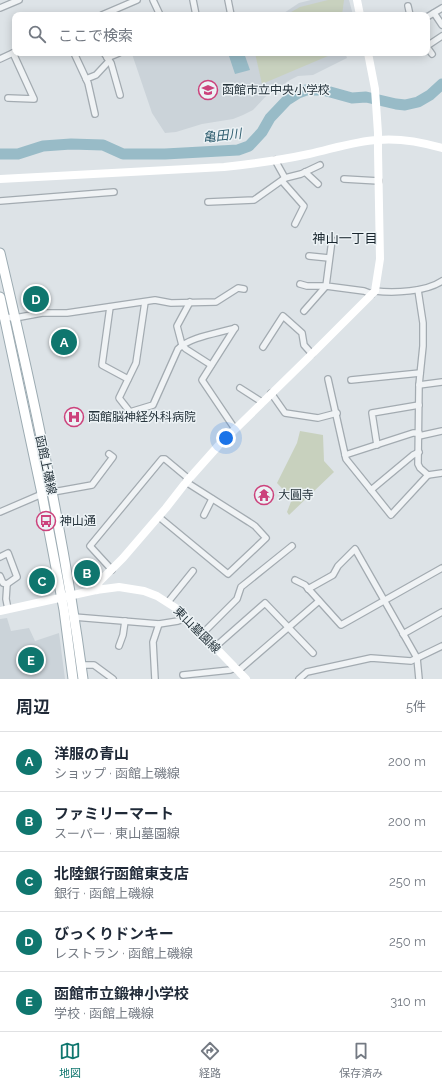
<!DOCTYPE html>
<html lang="ja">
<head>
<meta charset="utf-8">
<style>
  :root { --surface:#fff; --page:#f6f6f7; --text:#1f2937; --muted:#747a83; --line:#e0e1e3; --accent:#0f766e }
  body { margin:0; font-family:Raleway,"Noto Sans JP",sans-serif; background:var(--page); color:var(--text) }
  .you { position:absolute; left:226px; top:438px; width:14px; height:14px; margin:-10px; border:3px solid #fff; border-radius:50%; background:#1a73e8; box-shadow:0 0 0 6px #1a73e833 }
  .badge { display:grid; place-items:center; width:26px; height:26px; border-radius:50%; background:var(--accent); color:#fff; font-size:13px; font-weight:700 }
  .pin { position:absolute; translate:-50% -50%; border:2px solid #fff; box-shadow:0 1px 4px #0006 }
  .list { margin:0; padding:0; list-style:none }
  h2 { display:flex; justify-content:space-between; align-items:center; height:52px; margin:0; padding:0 16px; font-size:17px }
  h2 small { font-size:13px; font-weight:400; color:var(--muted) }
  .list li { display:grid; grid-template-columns:26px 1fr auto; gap:12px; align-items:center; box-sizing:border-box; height:60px; padding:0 16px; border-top:1px solid var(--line) }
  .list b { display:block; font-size:15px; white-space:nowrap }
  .list p { margin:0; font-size:13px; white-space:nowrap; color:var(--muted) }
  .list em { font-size:13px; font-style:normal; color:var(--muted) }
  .icon { flex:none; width:22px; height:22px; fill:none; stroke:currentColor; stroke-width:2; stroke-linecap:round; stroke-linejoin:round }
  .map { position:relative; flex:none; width:442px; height:679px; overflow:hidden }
  .search { position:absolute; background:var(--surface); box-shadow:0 2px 10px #0003; left:12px; right:12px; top:12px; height:44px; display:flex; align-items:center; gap:10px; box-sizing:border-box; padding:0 14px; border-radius:8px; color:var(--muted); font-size:15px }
  .sheet { height:352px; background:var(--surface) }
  nav { display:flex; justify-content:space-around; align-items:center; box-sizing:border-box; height:56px; border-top:1px solid var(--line); background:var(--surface); font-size:11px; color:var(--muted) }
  nav a { display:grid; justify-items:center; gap:2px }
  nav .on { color:var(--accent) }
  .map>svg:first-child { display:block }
  .built { fill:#cbd3d9 }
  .green { fill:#c8d1be }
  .water { fill:#98bbc7 }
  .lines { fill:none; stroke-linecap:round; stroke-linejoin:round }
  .river { stroke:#98bbc7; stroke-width:11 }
  .street-casing { stroke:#a3abb1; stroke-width:8 }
  .primary-casing { stroke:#9cabb2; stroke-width:11 }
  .street { stroke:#f0f3f5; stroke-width:5.5 }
  .secondary { stroke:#fff; stroke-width:8 }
  .primary { stroke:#fff; stroke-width:9 }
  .labels { text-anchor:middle; stroke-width:3; stroke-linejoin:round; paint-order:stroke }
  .poi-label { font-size:12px; fill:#27353d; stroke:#ecf2f5; text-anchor:start }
  .street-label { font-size:12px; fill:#27353d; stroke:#ecf2f5 }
  .water-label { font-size:13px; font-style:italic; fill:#315f70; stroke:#ecf2f5 }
  .neighbourhood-label { font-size:13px; fill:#19262e; stroke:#ecf2f5 }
</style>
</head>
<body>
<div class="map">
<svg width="442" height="679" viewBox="0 0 442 679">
  <rect width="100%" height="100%" fill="#dde3e7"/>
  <!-- built -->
  <g class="built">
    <polygon points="311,0 349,0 353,15 281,15 299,3"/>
    <polygon points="134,53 345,53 347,58 313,75 298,76 290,80 267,95 253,110 243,115 233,119 202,124 176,132 165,133 152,113 132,54"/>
    <polygon points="7,618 11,631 29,628 35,641 59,633 65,679 0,679 0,619"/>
  </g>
  <!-- green -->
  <g class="green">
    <polygon points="328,0 344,0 342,15 286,15 300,7"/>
    <polygon points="255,53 335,53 262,84"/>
    <polygon points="300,431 323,435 324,461 334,472 289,515 287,512 292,499 277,483 297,443"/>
  </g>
  <!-- water -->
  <polygon class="water" points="228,53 244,53 250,70 235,74"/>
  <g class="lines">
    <!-- river -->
    <polyline class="river" points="0,154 18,154 43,146 71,144 103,145 123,154 165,154 238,150 249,146 262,132 270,118 287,100 298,93 306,90 323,90 352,98 366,97 396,104 405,105 418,102 430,95 442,84"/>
    <!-- street casing -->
    <g class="street-casing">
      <g id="street">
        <polyline points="153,0 160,15"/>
        <polyline points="193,0 196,15"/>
        <polyline points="228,0 231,15"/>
        <polyline points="408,6 410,15"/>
        <polyline points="0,8 19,0"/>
        <polyline points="434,13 442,25"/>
        <polyline points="102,15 137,0"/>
        <polyline points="427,17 442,8"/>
        <polyline points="427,46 442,36"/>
        <polyline points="427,47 432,54"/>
        <polyline points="74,53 88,83 95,114"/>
        <polyline points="104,53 111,63 120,95"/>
        <polyline points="107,58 119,53"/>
        <polyline points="0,59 15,52"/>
        <polyline points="86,79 96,75 109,61"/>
        <polyline points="8,98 34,99 13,53"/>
        <polyline points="275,160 285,178"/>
        <polyline points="305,172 318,184"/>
        <polyline points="344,179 379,181"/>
        <polyline points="282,181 304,206 295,224"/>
        <polyline points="0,201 114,192"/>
        <polyline points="208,202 254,200 285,178 301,174 320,165"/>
        <polyline points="332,240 326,286 364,291 372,294"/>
        <polyline points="309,256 329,258"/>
        <polyline points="300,284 307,286 326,286"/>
        <polyline points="418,290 423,323 423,346 419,385 418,464 420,468 428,475 442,473"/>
        <path d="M 375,291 C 394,293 426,292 442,281"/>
        <path d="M 145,302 L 136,363 L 119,398 L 130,412 L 153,405 L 178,349 C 189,337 219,333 235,328"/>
        <polyline points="190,302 177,326 182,345 186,349 211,365"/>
        <polyline points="110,307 102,365 128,379"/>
        <polyline points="304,311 326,286"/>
        <polyline points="2,317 15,318 42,313 67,313 155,300 171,303 216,302 238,288 244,289"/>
        <polyline points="235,328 202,380 235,429"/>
        <polyline points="263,347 283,316 302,333 304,345 312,354"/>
        <polyline points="328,379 346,459 371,490 413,455 419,452"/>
        <polyline points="351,380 420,373"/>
        <polyline points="419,385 442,382"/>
        <polyline points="240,388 262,402"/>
        <polyline points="271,393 285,413 318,418 337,413"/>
        <polyline points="419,436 442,431"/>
        <polyline points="377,445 372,413 419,405"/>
        <polyline points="345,455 413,433 419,433"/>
        <polyline points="371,490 391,515 428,475"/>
        <polyline points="0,512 42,494 92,485 113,457 109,454"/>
        <polyline points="204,515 212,499"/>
        <polyline points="159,517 228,574 266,538 255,526 249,522 186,482"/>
        <polyline points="0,557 8,553 17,577 7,584"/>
        <polyline points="112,570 90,546 162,459 165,459 189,479"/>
        <polyline points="0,576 3,583 7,584"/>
        <polyline points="295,580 305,585 341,625 442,568"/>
        <polyline points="7,584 6,599 8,609"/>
        <polyline points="308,589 333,575 338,566 355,549 417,658 419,679"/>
        <polyline points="168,602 193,571"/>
        <polyline points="74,617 159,624 178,621 187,618"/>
        <polyline points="202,634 237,599 241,587 292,546"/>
        <polyline points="403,634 442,612"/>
        <polyline points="119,646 123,635 125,621"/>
        <polyline points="215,647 265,603 313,653"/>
        <polyline points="81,665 94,665 113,679"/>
        <polyline points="238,671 319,601"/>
        <polyline points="183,675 230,670 235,668"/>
        <polyline points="155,679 153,642 159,624"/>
        <polyline points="299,679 307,672 371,658 411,661 442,646"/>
      </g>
    </g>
    <!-- primary casing -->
    <g class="primary-casing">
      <g id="primary">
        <path d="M 0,253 C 33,393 64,536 83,679"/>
        <polyline points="0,297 41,489 64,610 73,679"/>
      </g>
    </g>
    <!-- street -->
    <use href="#street" class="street"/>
    <!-- secondary -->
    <g class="secondary">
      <polyline points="357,0 360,15"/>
      <path d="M 0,179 L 224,167 C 252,164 281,160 309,154 C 332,149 355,141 378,140 C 400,138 421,142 442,148"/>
      <polyline points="96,590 99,582 123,558 166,508 187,481 219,445 312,354 375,291 380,259 378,151 378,133 375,89 368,53"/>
      <polyline points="0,611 96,590 119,587 144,591 157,596 179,610 246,679"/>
    </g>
    <!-- primary -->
    <use href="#primary" class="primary"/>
  </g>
  <!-- icons -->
  <defs>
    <g id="school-ring" transform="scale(1)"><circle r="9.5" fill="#ecf2f5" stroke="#cc427c" stroke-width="1.5"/><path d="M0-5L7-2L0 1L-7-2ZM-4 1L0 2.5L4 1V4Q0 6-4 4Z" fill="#cc427c"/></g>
    <g id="hospital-ring" transform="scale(1)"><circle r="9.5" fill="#ecf2f5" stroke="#cc427c" stroke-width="1.5"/><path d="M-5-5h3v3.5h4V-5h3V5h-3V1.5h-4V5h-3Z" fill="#cc427c"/></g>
    <g id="temple-ring" transform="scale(1)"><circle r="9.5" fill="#ecf2f5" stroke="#cc427c" stroke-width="1.5"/><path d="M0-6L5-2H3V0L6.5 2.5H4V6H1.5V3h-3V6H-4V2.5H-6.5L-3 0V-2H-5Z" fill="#cc427c"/></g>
    <g id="bus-ring" transform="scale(1)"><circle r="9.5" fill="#ecf2f5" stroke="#cc427c" stroke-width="1.5"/><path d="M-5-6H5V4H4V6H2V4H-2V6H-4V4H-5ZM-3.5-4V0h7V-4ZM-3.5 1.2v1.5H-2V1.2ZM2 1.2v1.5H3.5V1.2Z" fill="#cc427c"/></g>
  </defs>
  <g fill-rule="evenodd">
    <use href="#school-ring" x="208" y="90"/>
    <use href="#hospital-ring" x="74" y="417"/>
    <use href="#temple-ring" x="264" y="495"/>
    <use href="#bus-ring" x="46" y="521"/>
  </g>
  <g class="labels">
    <!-- poi labels -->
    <g class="poi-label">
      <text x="222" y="94">函館市立中央小学校</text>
      <text x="88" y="421">函館脳神経外科病院</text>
      <text x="278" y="499">大圓寺</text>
      <text x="60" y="525">神山通</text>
    </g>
    <!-- street labels -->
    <g class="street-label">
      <text transform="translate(46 465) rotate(78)" y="4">函館上磯線</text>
      <text transform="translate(197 630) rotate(45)" y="4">東山墓園線</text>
    </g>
    <!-- water labels -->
    <g class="water-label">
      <text transform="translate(222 135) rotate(-6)" y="5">亀田川</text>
    </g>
    <!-- neighbourhood labels -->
    <g class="neighbourhood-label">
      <text x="345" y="243">神山一丁目</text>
    </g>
  </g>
</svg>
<div class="you"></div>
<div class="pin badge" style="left:64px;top:342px">A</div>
<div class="pin badge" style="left:87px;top:573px">B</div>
<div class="pin badge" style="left:42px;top:581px">C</div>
<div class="pin badge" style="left:36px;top:299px">D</div>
<div class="pin badge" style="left:31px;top:660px">E</div>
<div class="search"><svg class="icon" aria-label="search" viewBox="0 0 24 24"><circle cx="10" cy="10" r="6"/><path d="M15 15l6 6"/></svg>ここで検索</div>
</div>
<section class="sheet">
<h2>周辺<small>5件</small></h2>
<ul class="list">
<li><span class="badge">A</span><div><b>洋服の青山</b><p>ショップ · 函館上磯線</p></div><em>200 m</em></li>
<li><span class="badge">B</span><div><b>ファミリーマート</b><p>スーパー · 東山墓園線</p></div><em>200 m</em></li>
<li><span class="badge">C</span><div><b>北陸銀行函館東支店</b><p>銀行 · 函館上磯線</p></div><em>250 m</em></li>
<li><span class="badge">D</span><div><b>びっくりドンキー</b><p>レストラン · 函館上磯線</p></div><em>250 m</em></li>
<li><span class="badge">E</span><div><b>函館市立鍛神小学校</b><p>学校 · 函館上磯線</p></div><em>310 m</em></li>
</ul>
</section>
<nav>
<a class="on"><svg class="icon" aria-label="map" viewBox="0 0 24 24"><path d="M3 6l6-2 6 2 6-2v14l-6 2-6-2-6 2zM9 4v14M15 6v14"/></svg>地図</a>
<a><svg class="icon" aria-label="directions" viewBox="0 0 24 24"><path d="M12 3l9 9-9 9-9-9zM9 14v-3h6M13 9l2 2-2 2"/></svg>経路</a>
<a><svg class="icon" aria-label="saved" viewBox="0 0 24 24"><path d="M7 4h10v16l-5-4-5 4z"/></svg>保存済み</a>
</nav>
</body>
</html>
